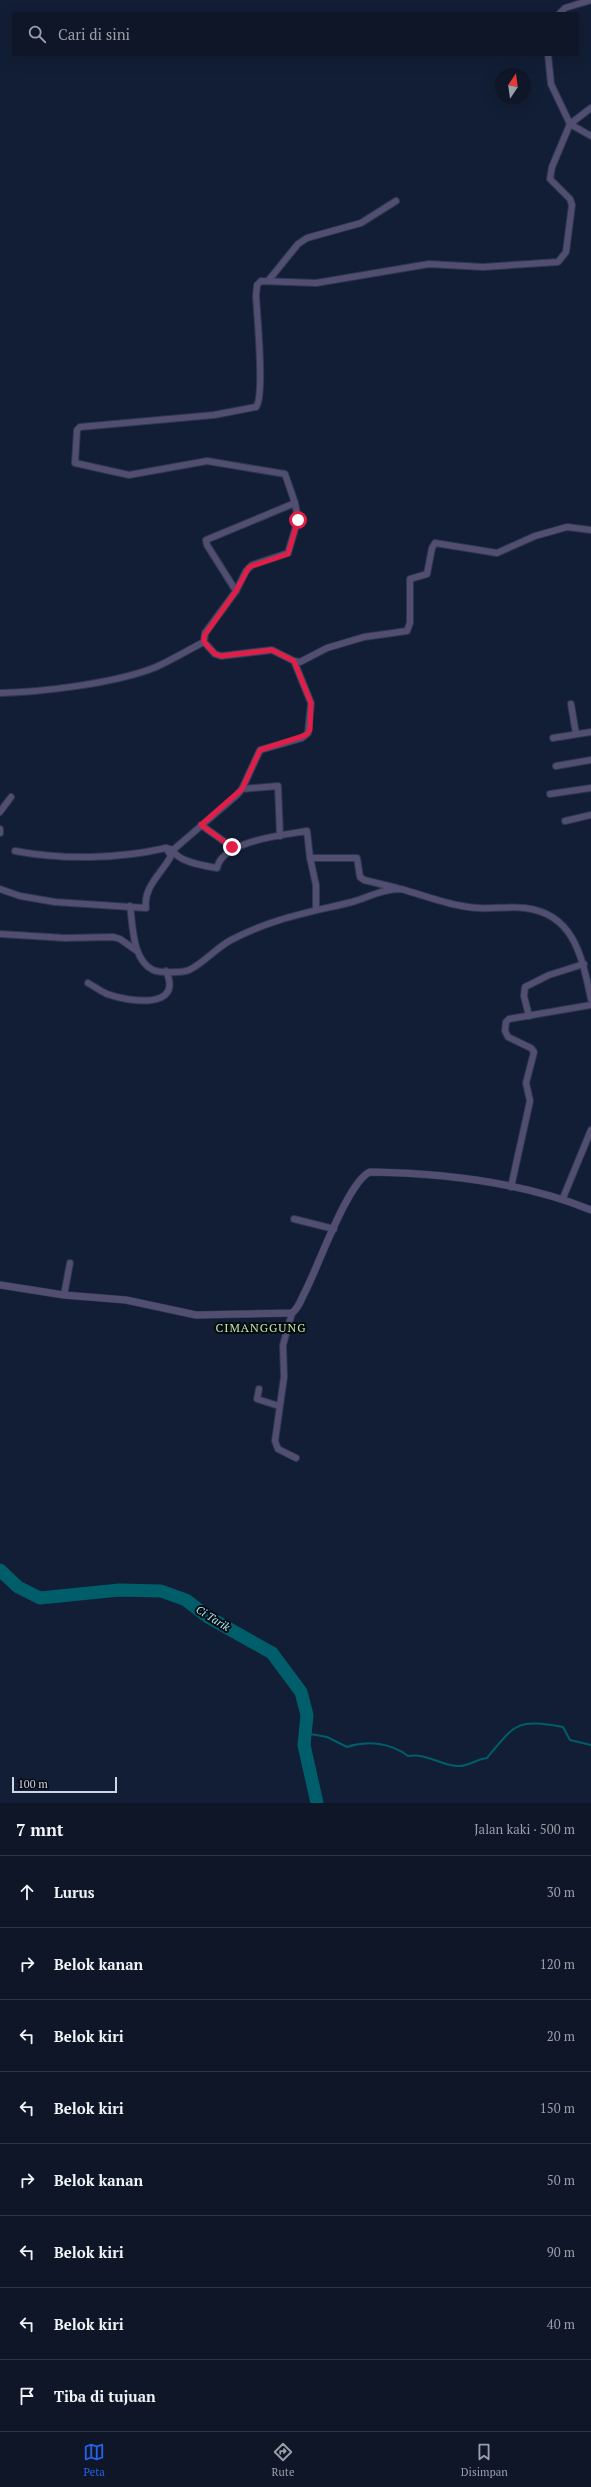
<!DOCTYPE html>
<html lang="id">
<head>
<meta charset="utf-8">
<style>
  :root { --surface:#0e1628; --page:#171f30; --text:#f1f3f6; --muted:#9b9fa8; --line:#2e3545; --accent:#2563eb }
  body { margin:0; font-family:"PT Serif",serif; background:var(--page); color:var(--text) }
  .compass { position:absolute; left:495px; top:68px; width:36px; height:36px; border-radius:50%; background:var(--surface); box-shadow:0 4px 16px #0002; rotate:13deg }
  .scale { position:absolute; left:12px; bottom:10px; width:105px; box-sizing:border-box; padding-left:4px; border:2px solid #cdd6e6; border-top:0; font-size:11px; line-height:14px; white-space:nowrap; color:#cdd6e6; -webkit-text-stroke:3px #040912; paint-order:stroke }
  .stop { position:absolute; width:12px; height:12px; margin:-9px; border:3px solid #e11d48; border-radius:50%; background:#fff }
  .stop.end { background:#e11d48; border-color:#fff; box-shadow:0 1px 4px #0008 }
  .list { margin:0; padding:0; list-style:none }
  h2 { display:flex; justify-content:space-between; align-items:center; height:52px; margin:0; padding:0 16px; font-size:17px }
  h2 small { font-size:13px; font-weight:400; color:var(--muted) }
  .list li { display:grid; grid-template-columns:26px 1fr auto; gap:12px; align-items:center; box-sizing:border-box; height:72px; padding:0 16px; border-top:1px solid var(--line) }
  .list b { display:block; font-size:15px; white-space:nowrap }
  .list em { font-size:13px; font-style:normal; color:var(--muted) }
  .icon { flex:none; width:22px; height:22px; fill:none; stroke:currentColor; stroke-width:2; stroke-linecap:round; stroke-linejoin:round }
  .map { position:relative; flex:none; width:591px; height:1803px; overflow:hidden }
  .search { position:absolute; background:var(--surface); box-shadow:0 4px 16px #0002; left:12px; right:12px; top:12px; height:44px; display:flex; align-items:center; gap:10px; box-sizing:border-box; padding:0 14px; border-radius:4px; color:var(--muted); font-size:15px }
  .sheet { height:628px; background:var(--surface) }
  nav { display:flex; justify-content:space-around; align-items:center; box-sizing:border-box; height:56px; border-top:1px solid var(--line); background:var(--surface); font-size:11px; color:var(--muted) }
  nav a { display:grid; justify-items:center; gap:2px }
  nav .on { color:var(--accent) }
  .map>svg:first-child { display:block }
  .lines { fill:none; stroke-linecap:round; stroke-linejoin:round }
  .stream { stroke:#005e6a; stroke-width:2 }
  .river { stroke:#005e6a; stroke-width:13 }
  .minor-casing { stroke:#2c384e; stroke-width:8 }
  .tertiary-casing { stroke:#2c384e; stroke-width:8 }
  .minor { stroke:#514e71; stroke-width:6 }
  .tertiary { stroke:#514e71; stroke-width:7 }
  .route { stroke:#e11d48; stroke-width:5 }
  .labels { text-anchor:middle; stroke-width:4; stroke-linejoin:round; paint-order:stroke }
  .water-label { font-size:11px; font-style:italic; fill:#b1eef9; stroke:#040912 }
  .quarter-label { font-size:12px; letter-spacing:1px; fill:#c6eda7; stroke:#040912 }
</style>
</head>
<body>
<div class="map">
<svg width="591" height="1803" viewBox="0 0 591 1803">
  <rect width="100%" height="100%" fill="#121e35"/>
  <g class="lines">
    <!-- stream -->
    <path class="stream" d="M 305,1733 L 327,1737 L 347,1747 C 368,1740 391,1743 408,1756 C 426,1753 440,1765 457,1766 C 469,1767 476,1759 487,1758 C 516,1723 516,1719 563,1727 L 570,1740 L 591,1745"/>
    <!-- river -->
    <polyline class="river" points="0,1570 18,1587 40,1598 119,1590 161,1591 186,1600 208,1617 272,1653 301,1692 307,1715 304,1745 317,1803"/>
    <!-- minor casing -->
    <g class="minor-casing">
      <g id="minor">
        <polyline points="559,14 565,8 591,0"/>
        <polyline points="548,54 551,84 570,124 591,108"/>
        <polyline points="268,281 298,244 307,238 361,223 396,201"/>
        <path d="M 236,591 L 207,545 L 206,540 L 295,503 L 285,474 L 207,461 L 129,475 L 75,463 L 77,430 L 80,427 L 214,415 L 256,407 C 265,396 257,315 256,296 L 257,285 L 261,281 L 316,283 L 429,264 L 483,267 L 558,262 L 566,252 L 572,205 L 570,199 L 550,179 L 552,167 L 570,124 L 591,136"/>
        <polyline points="204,642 205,633 236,591 246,571 252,565 288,553 298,519 295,503"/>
        <path d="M 0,693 C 43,692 117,683 156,667 C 172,660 188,650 204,642 L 215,654 L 221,656 L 272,650 L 294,661"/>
        <polyline points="571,704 576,734"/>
        <polyline points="553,738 591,732"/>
        <polyline points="556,766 591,760"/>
        <polyline points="242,789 278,786 280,836"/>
        <polyline points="550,794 591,788"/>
        <polyline points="0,812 11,797"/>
        <polyline points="565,821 591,815"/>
        <polyline points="201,825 232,847"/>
        <polyline points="0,829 0,833"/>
        <path d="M 173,850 C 177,862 206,866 217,868 C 222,841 283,835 307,831 L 310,858 L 357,858 L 360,877 L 364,880 L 397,888"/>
        <path d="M 15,851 C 63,860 118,859 166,848"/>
        <polyline points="310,858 316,885 316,908"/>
        <path d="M 0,889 L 20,896 L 55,902 L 146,908 C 143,887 162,873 171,856 L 166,848 L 173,850 L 237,795 L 242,789 L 260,750 L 302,738 L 308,733 L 311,703 L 294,661 L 300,662 L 327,648 L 364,637 L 407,631 L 410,623 L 410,579 L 427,574 L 432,548 L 435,543 L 497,553 L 535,536 L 567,527 L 591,530"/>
        <path d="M 130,906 C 133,925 132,960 153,970 C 160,973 182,973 189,970 C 204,963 216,948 231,940 C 273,918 307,913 352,902 C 369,897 383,889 401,889 C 426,896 453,907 479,908 C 494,909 509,906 525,908 C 575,914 582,958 591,999"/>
        <polyline points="0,934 65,938 113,937 120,939 137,951"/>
        <path d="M 88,983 C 95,987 101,991 107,994 C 129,1002 184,1010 166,971"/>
        <polyline points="529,1016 524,996 525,987 549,975 584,964"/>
        <polyline points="511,1187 530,1101 526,1083 534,1052 531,1048 508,1037 505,1031 506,1022 509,1019 591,1005"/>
        <polyline points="563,1198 591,1130"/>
        <polyline points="294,1219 334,1229"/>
        <polyline points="64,1295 70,1263"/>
        <polyline points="292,1313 283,1345 284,1377 275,1441 278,1449 296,1458"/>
        <polyline points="259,1389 257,1399 279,1406"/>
      </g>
    </g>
    <!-- tertiary casing -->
    <g class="tertiary-casing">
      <path id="tertiary" d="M 0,1285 L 64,1295 L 126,1300 L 196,1315 L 292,1313 C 299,1308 301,1299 305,1292 C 318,1267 348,1181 370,1172 C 444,1173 522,1182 591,1210"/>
    </g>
    <!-- minor -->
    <use href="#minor" class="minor"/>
    <!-- tertiary -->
    <use href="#tertiary" class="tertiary"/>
  </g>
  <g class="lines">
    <!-- route -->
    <polyline class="route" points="232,847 201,825 242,789 260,750 306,735 310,730 311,703 294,661 272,650 221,656 215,654 204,642 204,636 236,591 249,567 288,554 298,520"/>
  </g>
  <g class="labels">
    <!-- water labels -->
    <g class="water-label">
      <text transform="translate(213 1618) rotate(32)" y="4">Ci Tarik</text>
    </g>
    <!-- quarter labels -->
    <g class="quarter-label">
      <text x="261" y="1332">CIMANGGUNG</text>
    </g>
  </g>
</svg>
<svg class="compass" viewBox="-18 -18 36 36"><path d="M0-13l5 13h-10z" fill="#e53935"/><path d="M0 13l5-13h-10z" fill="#9b9fa8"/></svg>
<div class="scale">100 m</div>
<div class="stop" style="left:298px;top:520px"></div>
<div class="stop end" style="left:232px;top:847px"></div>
<div class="search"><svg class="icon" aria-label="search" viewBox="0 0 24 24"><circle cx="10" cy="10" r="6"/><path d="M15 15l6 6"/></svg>Cari di sini</div>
</div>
<section class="sheet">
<h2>7 mnt<small>Jalan kaki · 500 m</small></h2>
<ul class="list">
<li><svg class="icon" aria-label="ahead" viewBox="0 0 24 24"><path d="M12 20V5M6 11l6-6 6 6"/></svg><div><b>Lurus</b></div><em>30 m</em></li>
<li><svg class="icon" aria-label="right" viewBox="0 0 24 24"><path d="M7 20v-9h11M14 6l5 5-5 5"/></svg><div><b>Belok kanan</b></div><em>120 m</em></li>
<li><svg class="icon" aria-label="left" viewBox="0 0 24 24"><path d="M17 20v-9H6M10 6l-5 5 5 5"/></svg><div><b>Belok kiri</b></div><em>20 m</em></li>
<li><svg class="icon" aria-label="left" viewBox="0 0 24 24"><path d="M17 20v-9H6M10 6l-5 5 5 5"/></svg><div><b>Belok kiri</b></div><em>150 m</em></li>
<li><svg class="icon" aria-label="right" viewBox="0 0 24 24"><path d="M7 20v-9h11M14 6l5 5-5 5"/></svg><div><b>Belok kanan</b></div><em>50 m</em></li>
<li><svg class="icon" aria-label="left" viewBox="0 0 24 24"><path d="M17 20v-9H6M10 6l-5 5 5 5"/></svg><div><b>Belok kiri</b></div><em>90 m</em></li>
<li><svg class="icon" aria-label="left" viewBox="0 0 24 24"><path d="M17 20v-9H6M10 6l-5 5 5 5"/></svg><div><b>Belok kiri</b></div><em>40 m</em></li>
<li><svg class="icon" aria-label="arrive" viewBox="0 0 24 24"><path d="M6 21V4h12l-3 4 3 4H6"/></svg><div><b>Tiba di tujuan</b></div></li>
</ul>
</section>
<nav>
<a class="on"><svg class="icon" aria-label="map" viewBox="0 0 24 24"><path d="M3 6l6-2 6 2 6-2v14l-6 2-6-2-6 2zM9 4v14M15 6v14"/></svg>Peta</a>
<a><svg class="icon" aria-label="directions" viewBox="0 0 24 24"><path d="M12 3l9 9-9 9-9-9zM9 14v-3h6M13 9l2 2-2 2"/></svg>Rute</a>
<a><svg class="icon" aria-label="saved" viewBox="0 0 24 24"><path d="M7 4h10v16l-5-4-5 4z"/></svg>Disimpan</a>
</nav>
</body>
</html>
